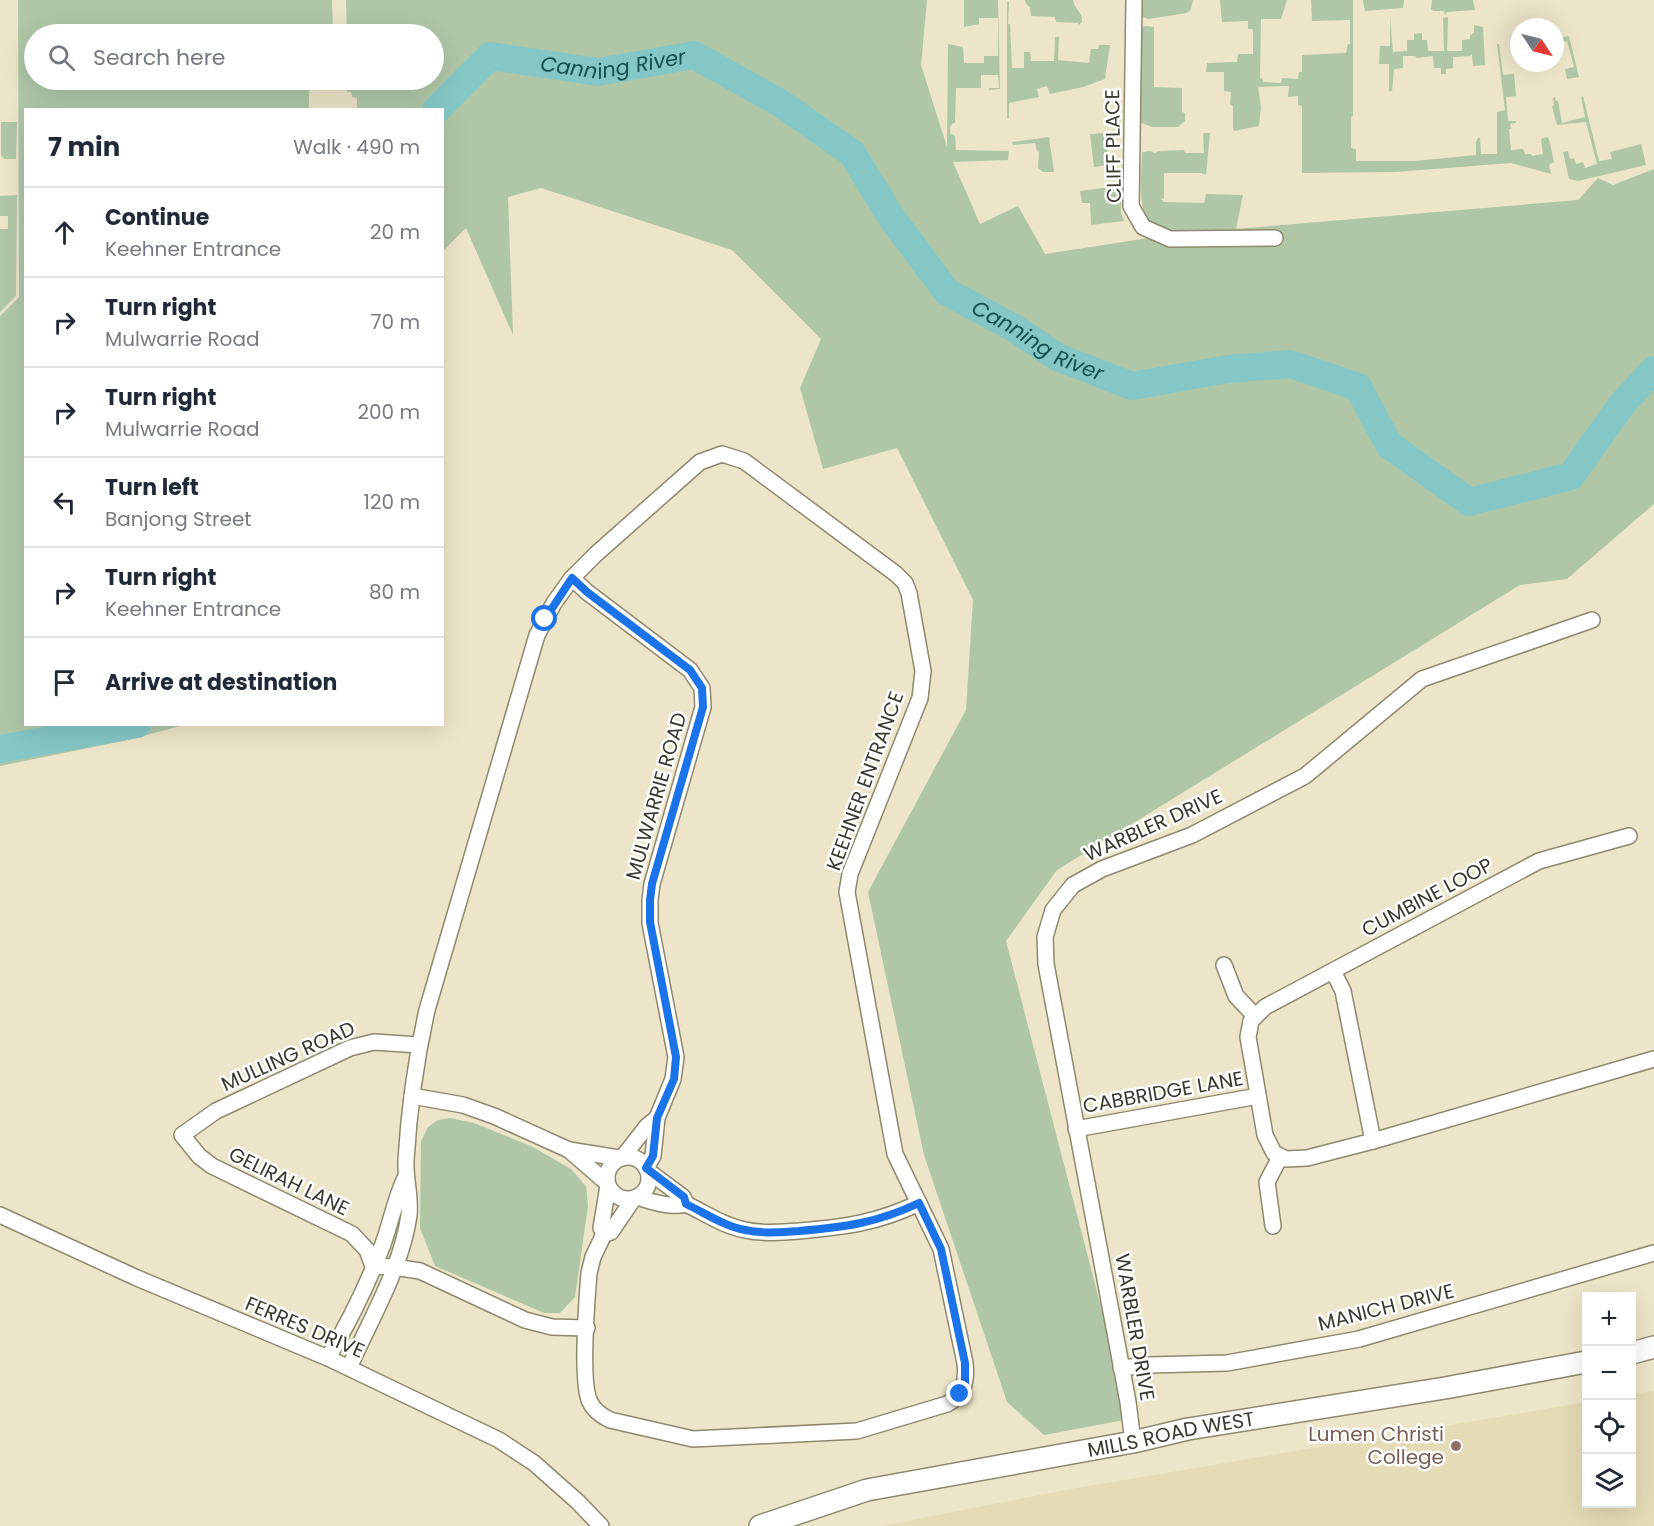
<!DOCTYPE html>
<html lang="en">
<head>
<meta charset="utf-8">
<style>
  :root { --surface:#fff; --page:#f2f2f3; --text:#1f2937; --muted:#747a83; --line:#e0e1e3 }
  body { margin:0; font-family:Poppins,sans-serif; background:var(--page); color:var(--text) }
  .controls { position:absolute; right:18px; bottom:18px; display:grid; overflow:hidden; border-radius:0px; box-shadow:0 6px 24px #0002 }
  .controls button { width:54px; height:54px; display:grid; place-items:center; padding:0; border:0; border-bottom:2px solid var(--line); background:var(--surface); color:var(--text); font:30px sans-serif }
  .compass { position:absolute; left:1510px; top:18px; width:54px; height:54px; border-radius:50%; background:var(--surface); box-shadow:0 6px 24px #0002; rotate:125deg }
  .stop { position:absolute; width:18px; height:18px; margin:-14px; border:4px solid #1a73e8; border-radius:50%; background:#fff }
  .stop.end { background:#1a73e8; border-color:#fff; box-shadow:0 2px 6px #0008 }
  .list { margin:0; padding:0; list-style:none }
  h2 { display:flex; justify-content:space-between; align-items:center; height:78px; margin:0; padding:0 24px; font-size:26px }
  h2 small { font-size:20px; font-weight:400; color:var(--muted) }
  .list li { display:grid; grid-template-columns:39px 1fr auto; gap:18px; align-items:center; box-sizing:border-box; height:90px; padding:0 24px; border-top:2px solid var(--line) }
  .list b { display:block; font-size:22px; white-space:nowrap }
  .list p { margin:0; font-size:20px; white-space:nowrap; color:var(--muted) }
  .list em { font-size:20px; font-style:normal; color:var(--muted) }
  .icon { flex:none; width:33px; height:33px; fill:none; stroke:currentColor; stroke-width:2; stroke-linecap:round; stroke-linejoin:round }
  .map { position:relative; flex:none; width:1654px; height:1526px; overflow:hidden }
  .search { position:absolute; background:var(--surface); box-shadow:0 6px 24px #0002; left:24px; top:24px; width:420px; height:66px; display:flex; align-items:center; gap:15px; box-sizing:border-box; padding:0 21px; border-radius:33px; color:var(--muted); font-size:22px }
  .panel { position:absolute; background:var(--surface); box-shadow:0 6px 24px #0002; left:24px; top:108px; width:420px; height:618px; border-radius:0px }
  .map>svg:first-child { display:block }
  .built { fill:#e5dbb7 }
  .green { fill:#afc7a7 }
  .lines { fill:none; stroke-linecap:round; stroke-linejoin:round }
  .river { stroke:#85c7c6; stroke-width:28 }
  .street-casing { stroke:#8f886d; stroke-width:18 }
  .secondary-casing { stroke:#8f886d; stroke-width:24 }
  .street { stroke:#fff; stroke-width:15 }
  .secondary { stroke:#fff; stroke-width:21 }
  .route { stroke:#1a73e8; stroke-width:8 }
  .education-dot { fill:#8d6e63; stroke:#fff; stroke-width:2 }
  .labels { text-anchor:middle; stroke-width:5; stroke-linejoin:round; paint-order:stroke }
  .street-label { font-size:20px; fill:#3b382d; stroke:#fff }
  .education-label { font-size:20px; fill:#785e54; stroke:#fff; text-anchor:end }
  .water-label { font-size:21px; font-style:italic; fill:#165050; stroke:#fff }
</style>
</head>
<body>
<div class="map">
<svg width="1654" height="1526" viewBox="0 0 1654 1526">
  <rect width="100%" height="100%" fill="#ede5c9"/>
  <!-- built -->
  <polygon class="built" points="1654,1391 1654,1526 881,1526 1065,1490 1586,1402 1586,1504 1632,1504 1632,1394"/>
  <!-- green -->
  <g class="green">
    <polygon points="18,0 332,0 333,34 34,34 34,80 309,80 309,109 26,110 26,724 184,725 128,740 0,766 0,316 19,297"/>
    <path d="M 346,0 L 927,0 L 921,65 L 947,147 L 948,44 L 963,47 L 964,63 L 984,63 L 984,56 L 998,56 L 998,18 L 979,18 L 979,24 L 964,27 L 964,0 L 998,0 L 1000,89 L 989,90 L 989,88 L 999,88 L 998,75 L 981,75 L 981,88 L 956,88 L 955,123 L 953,123 L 950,127 L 950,133 L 955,136 L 956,150 L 1006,151 L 1009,151 L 1008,160 L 953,162 L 980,224 L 1018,206 L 1045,254 L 1194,231 C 1185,231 1174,233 1165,232 C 1133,226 1142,176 1142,152 L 1150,151 L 1155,153 L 1158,151 L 1184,150 L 1185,153 L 1204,153 L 1203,133 L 1210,133 L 1206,175 L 1201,173 L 1164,173 L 1164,198 L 1161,199 L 1164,202 L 1204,203 L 1206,194 L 1243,195 L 1236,229 L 1578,200 L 1598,178 L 1613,185 L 1654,169 L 1654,504 L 1567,579 L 1520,585 L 1057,870 L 1006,941 L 1130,1419 L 1044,1435 L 1007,1402 L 924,1155 L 868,892 L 966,710 L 973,600 L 897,448 L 823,469 L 800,388 L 821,339 L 732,250 L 541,188 L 508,197 L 513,335 L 466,228 L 443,251 L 442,110 L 357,109 L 357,98 L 352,97 L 351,92 L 347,92 L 347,80 L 434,80 L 434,34 L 347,34 Z"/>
    <path d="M 1025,0 L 1073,0 C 1074,9 1083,12 1082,22 L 1079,25 L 1078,23 L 1056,22 L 1055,17 L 1031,16 L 1030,7 L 1026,4 Z"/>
    <polygon points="1142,0 1193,0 1191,9 1187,13 1148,19 1142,17"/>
    <polygon points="1220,0 1287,0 1281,19 1261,19 1260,78 1262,78 1263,82 1281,83 1282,78 1298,79 1299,72 1302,72 1302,55 1346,53 1348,44 1350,44 1350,20 1312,21 1311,0 1353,0 1353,116 1351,117 1351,148 1356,149 1356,161 1415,161 1476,155 1476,142 1478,138 1480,138 1481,154 1497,154 1497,112 1505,110 1497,44 1499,44 1503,75 1514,74 1516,96 1506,97 1508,121 1516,121 1516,123 1510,124 1511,129 1509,129 1511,150 1523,149 1525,154 1531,154 1532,156 1543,154 1541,139 1547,137 1549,139 1554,162 1549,165 1551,174 1511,163 1395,172 1302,173 1302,106 1298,105 1298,96 1288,97 1289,86 1258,87 1261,107 1259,126 1234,131 1233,128 1233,106 1230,104 1231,92 1224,91 1224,72 1206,72 1207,63 1237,62 1238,54 1253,54 1253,29 1248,29 1248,21 1222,22"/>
    <polygon points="1363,0 1404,0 1403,8 1365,11"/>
    <polygon points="1432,0 1473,0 1475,10 1447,12 1445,15 1444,11 1434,11 1431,9"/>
    <polygon points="1007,2 1009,2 1008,24 1010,24 1012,68 1024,68 1024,52 1030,52 1031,61 1054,61 1055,37 1059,37 1058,60 1089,63 1091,49 1098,49 1099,45 1110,45 1105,79 1083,87 1050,94 1047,86 1037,89 1039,97 1009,103 1009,118 1007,118"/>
    <polygon points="1390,17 1393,52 1407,51 1407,40 1414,40 1414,34 1422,33 1422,40 1427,40 1428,51 1444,51 1443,18 1448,17 1447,51 1462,51 1462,40 1470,39 1470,35 1474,33 1474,25 1483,27 1485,65 1473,66 1472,54 1470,56 1453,57 1453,68 1446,69 1446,74 1441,74 1441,68 1434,68 1433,56 1417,58 1415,56 1403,56 1403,68 1394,69 1392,91 1389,91 1389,64 1379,64 1380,46 1390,46"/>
    <polygon points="1147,26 1154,27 1154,87 1182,88 1182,112 1185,113 1185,121 1178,127 1152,127 1141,123 1141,27"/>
    <polygon points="1569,36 1579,77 1567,79 1565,69 1574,67 1567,41 1563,42 1562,38 1555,39"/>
    <polygon points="1583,96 1599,161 1612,159 1610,152 1641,144 1646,165 1578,181 1569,179 1563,152 1568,151 1570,159 1574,158 1576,164 1583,162 1585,168 1597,164 1586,122 1557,125 1552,107 1554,105 1553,98 1555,97 1556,101 1558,101 1562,123 1585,117 1581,97"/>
    <polygon points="1,122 17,122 16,159 4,159 1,155"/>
    <polygon points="1105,133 1109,165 1094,167 1090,134"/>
    <polygon points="1049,137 1054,172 1043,172 1038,168 1039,152 1037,151 1035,143 1013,145 1012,142"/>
    <polygon points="1110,187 1121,188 1121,213 1124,221 1091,225 1090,203 1082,203 1080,191"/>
    <polygon points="17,195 16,296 0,312 0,229 8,229 8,216 0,216 0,196"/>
    <polygon points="450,1118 474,1123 531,1146 571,1169 586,1186 588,1206 575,1297 560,1313 544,1313 435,1266 420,1228 421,1141 428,1127 438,1120"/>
  </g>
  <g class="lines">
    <!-- river -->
    <g class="river">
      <path id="s1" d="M 436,110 L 490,56 L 598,72 L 694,55 L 780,103 L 852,153 L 891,217 L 947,292 L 1016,329 L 1057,357 L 1132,386 L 1228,369 L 1290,364 L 1358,387 L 1389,445 L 1469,502 L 1571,476 L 1622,404 L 1654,370"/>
      <polyline points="0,749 137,724"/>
    </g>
    <!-- street casing -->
    <g class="street-casing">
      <g id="street">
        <polyline points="1134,0 1131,206 1143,227 1170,239 1275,238"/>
        <polyline points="572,578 587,592 690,670 702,688 703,707 652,884 650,900 650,923 676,1057 673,1079 657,1118 653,1156 646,1168"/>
        <polyline points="1629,836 1539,861 1265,1007 1251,1021 1248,1037 1265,1135 1274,1153 1286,1159 1307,1158 1373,1141 1654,1059"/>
        <polyline points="1224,965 1236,996 1255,1016"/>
        <polyline points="1333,971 1343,991 1373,1141"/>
        <polyline points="419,1045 374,1042 350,1048 216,1111 182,1135 199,1156 212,1166 352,1234 367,1250 373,1266 394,1267 420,1271 525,1320 552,1327 587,1328"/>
        <polyline points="412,1096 463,1105 494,1116 569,1150 607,1183"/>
        <polyline points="1076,1129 1258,1096"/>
        <polyline points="569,1150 619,1158"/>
        <circle cx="628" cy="1178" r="21"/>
        <polyline points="622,1158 647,1126 657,1118"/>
        <polyline points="608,1186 601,1228 604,1234 611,1232 634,1198"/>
        <path d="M 637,1197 C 652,1202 671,1208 686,1204 L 683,1197 L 648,1171"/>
        <path d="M 686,1204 C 705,1213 724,1226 745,1230 C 763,1234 781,1232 799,1231 C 845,1227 877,1223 919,1203"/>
        <polyline points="0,1215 137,1278 328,1358 499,1440 534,1463 578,1502 601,1526"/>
        <polyline points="1273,1226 1267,1182 1280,1157"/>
        <path d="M 328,1358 C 349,1322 368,1284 383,1244 C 391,1222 395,1199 405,1178"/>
        <path d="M 349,1368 C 370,1320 402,1267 409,1215 C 411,1196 405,1179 406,1160 C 409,1110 416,1059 427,1010 L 537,635 L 554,603 L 572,578 L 596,554 L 700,462 L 722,454 L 744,461 L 896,574 L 905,583 L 909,593 L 923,671 L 920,698 L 850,874 L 847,892 L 895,1154 L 941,1249 L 965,1363 C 967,1381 964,1395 947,1404 L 857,1431 L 693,1439 L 610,1420 C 602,1416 594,1411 590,1402 C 580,1383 587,1298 589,1273 L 593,1257 L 604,1234"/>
        <polyline points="1121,1368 1149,1365 1227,1363 1359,1339 1654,1253"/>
        <polyline points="1133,1442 1128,1402 1046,964 1045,937 1053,910 1073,885 1102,869 1192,835 1305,776 1422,679 1592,620"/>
      </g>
    </g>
    <!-- secondary casing -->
    <g class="secondary-casing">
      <g id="secondary">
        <polyline points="1632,1353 1654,1347"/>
        <path id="s2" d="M 760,1526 L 867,1490 L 1133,1442 L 1188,1429 L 1445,1388 L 1586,1362"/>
      </g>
    </g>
    <!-- street -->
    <use href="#street" class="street"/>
    <!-- secondary -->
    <use href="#secondary" class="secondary"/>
  </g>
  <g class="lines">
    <!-- route -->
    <path class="route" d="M 545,619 L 572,578 L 587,592 L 690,670 L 702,688 L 703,707 L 652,884 L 650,900 L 650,922 L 676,1057 L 674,1079 L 657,1118 L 653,1156 L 646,1168 L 684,1197 L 686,1204 C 705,1213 724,1226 745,1230 C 763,1234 781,1232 799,1231 C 845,1227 877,1223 919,1203 L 941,1249 L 965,1363 L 965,1383 L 960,1394"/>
  </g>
  <!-- markers -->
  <circle class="education-dot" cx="1456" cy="1446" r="6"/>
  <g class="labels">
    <!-- street labels -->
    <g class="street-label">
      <text transform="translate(1113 146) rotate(-91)" y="7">CLIFF PLACE</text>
      <text transform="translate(865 781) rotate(-70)" y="7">KEEHNER ENTRANCE</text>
      <text transform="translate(656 796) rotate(-74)" y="7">MULWARRIE ROAD</text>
      <text transform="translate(1153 825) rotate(-24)" y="7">WARBLER DRIVE</text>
      <text transform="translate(1427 897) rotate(-28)" y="7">CUMBINE LOOP</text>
      <text transform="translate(288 1056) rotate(-24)" y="7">MULLING ROAD</text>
      <text transform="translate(1163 1092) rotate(-10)" y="7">CABBRIDGE LANE</text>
      <text transform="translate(289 1181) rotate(26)" y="7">GELIRAH LANE</text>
      <text transform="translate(1386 1307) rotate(-14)" y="7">MANICH DRIVE</text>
      <text transform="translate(305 1327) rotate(23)" y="7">FERRES DRIVE</text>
      <text transform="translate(1135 1327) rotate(80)" y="7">WARBLER DRIVE</text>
      <text dy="7" stroke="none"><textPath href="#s2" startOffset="422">MILLS ROAD WEST</textPath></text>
    </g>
    <!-- education labels -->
    <g class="education-label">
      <text x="1444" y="1441">Lumen Christi<tspan x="1444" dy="23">College</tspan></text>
    </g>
    <!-- water labels -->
    <g class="water-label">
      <text dy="7" stroke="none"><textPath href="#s1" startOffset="201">Canning River</textPath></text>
      <text dy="7" stroke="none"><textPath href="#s1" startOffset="741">Canning River</textPath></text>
    </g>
  </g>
</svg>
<div class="controls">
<button>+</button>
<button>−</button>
<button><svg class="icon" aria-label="locate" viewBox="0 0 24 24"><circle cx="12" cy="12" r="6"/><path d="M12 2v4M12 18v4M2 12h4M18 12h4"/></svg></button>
<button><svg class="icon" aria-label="layers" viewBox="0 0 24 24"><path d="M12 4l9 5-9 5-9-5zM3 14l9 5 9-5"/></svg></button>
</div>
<svg class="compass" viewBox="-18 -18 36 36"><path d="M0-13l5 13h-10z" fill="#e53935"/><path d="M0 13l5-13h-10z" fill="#747a83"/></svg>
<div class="stop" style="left:545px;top:619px"></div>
<div class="stop end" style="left:960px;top:1394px"></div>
<div class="search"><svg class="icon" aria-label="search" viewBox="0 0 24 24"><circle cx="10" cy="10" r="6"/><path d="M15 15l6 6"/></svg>Search here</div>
<section class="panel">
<h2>7 min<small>Walk · 490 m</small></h2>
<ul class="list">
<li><svg class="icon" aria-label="ahead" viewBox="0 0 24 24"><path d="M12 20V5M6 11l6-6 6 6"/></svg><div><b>Continue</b><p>Keehner Entrance</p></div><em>20 m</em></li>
<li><svg class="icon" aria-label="right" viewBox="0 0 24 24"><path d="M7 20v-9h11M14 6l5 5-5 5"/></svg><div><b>Turn right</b><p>Mulwarrie Road</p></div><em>70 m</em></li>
<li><svg class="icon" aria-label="right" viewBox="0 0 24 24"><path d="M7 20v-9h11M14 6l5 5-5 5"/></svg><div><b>Turn right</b><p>Mulwarrie Road</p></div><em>200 m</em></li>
<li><svg class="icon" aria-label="left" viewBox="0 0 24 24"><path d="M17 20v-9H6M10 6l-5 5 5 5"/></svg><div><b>Turn left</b><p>Banjong Street</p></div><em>120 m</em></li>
<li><svg class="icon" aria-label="right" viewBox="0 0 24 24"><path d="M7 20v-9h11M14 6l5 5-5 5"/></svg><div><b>Turn right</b><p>Keehner Entrance</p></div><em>80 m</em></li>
<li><svg class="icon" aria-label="arrive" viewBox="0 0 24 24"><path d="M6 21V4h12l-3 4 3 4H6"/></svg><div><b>Arrive at destination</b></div></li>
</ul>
</section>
</div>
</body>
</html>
